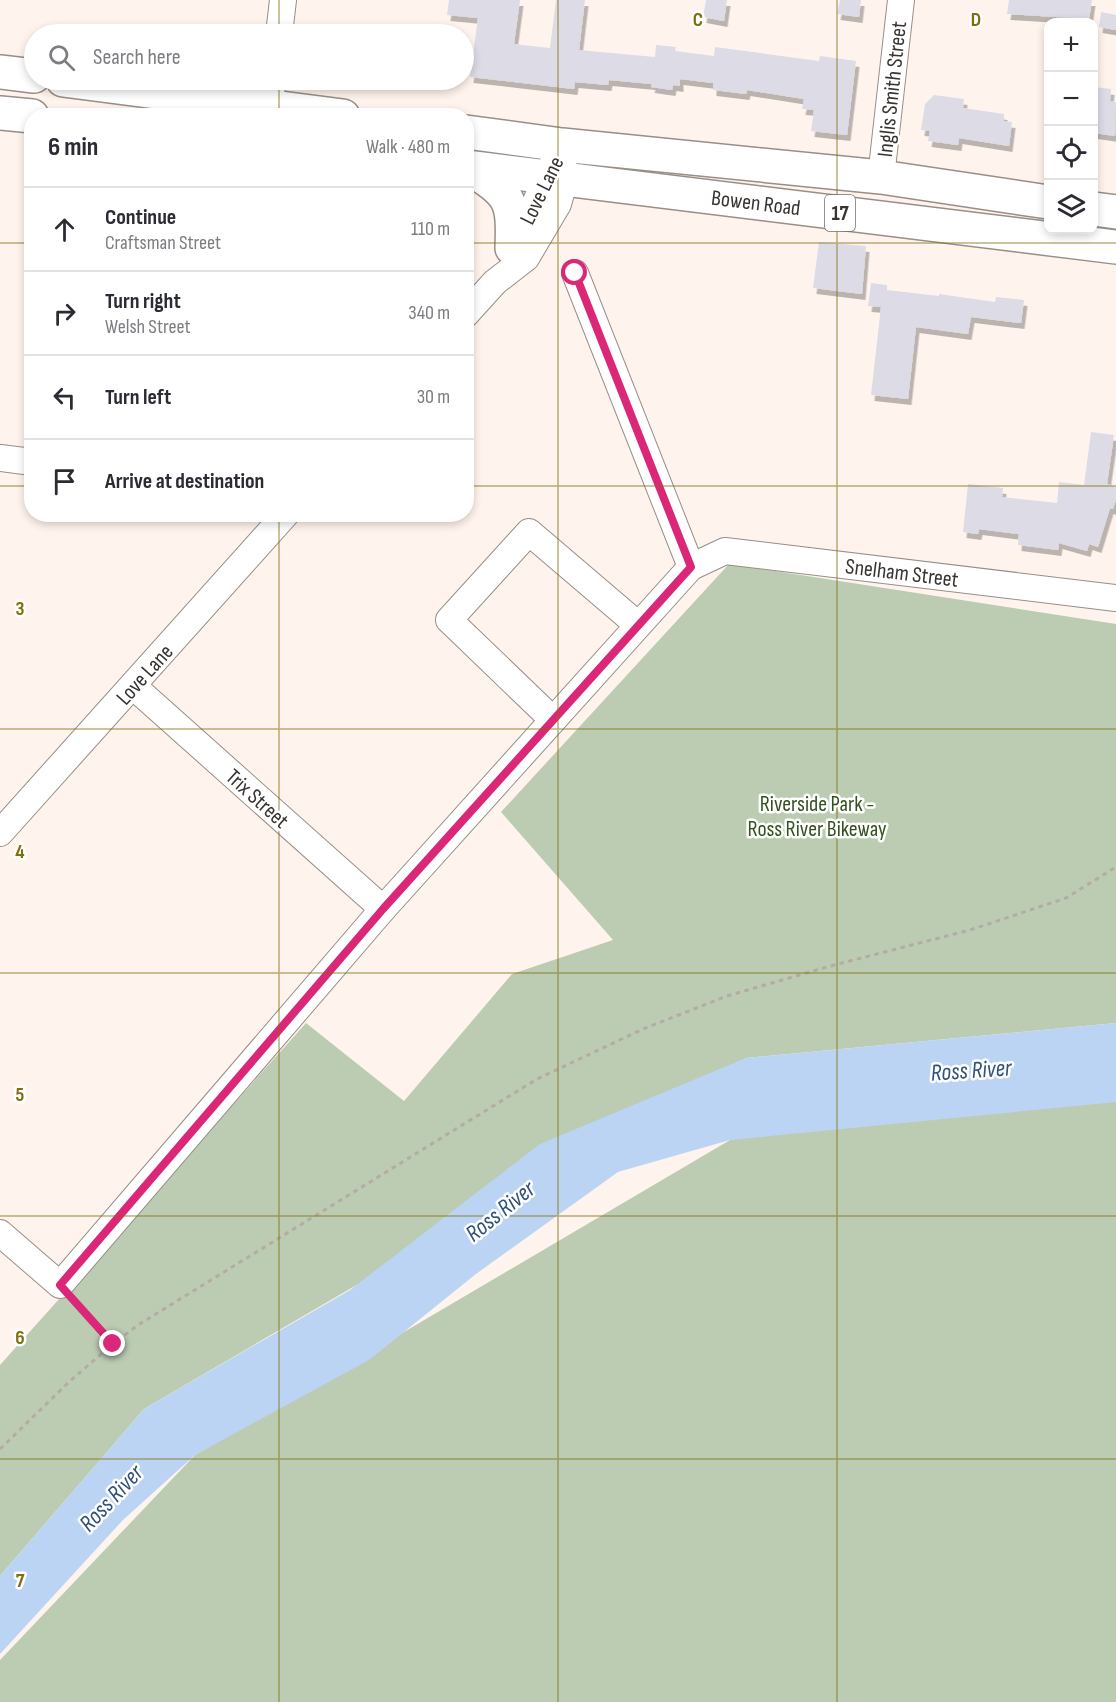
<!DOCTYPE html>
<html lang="en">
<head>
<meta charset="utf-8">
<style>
  :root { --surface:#fff; --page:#f7f7f7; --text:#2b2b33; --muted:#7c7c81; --line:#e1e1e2 }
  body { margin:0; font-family:"Sofia Sans Condensed",sans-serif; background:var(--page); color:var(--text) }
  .controls { position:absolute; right:18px; top:18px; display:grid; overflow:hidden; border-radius:12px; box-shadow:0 3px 9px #0003 }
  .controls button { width:54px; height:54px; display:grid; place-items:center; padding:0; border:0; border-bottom:2px solid var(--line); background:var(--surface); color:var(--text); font:30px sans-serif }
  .stop { position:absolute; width:18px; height:18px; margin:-14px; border:4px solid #db2777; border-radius:50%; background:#fff }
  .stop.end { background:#db2777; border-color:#fff; box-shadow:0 2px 6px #0008 }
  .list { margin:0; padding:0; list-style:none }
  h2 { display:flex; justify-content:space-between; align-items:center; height:78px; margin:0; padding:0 24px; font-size:26px }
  h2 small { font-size:20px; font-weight:400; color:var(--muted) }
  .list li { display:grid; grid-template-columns:39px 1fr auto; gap:18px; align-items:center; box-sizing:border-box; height:84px; padding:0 24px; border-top:2px solid var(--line) }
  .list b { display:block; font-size:22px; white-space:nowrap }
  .list p { margin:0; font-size:20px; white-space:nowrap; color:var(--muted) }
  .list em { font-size:20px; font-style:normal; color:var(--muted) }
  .icon { flex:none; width:33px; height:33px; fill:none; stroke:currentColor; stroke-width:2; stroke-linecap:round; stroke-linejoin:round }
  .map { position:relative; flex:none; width:1116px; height:1702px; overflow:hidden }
  .search { position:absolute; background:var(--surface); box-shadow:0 3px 9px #0003; left:24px; top:24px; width:450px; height:66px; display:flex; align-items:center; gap:15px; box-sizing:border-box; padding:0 21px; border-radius:33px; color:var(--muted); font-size:22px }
  .panel { position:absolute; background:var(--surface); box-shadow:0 3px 9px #0003; left:24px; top:108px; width:450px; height:414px; border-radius:24px }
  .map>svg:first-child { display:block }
  .green { fill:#bcccb3 }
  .water { fill:#bcd4f4 }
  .building { fill:#dddbe6; filter:url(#shadow) }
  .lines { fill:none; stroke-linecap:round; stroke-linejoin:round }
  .minor-casing { stroke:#978e87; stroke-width:28 }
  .major-casing { stroke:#978e87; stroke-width:36 }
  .path { stroke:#b4aba6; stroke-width:3; stroke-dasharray:4.5 4.5; stroke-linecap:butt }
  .minor { stroke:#fff; stroke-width:26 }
  .major { stroke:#fff; stroke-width:33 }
  .route { stroke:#db2777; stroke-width:8 }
  .grid { fill:none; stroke:#7f6f0d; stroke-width:1.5; stroke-opacity:0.55 }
  .labels { text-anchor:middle; stroke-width:5; stroke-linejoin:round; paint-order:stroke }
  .shield { fill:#fff; stroke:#73706e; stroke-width:1.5 }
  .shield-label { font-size:21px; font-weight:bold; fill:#373330 }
  .street-label { font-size:22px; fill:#373330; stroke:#fff }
  .park-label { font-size:22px; fill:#34501f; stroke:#fff }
  .water-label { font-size:24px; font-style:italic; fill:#30517c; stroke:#fff }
  .grid-label { font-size:20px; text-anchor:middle; font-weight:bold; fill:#7f6f0d; stroke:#fff; stroke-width:5; stroke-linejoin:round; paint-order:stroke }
</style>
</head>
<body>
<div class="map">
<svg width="1116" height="1702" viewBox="0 0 1116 1702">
  <defs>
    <filter id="shadow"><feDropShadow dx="3.5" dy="6" stdDeviation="0" flood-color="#0004"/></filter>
  </defs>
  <rect width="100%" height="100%" fill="#fff4ed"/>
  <!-- green -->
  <g class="green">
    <polygon points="729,564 1116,624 1116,1023 746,1058 144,1409 0,1576 0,1365 306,1023 404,1101 512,974 613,940 501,812"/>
    <polygon points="1116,1066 1116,1702 0,1702 0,1660 195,1455 730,1140"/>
  </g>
  <!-- water -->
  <polygon class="water" points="1116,1023 1116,1102 730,1140 618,1172 476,1274 369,1360 195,1455 123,1520 0,1654 0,1576 144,1409 350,1290 540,1144 746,1058"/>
  <!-- building -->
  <g class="building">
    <polygon points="449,0 520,0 514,44 550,48 556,0 585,0 579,50 655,57 656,45 676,47 675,51 714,56 715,47 819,61 820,56 856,61 847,135 811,131 814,110 802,109 804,99 747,90 746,94 713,90 713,83 680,79 680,86 673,85 672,90 651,87 652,84 609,80 608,85 575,82 574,89 470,77 478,18 447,15"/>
    <polygon points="706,0 727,0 724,21 703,17"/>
    <polygon points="840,0 861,0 859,17 837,14"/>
    <polygon points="1009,0 1092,0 1089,19 1007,14"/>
    <polygon points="1101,12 1116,15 1116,30 1099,27"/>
    <polygon points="1094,87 1111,89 1110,101 1116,102 1115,136 1094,133"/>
    <polygon points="934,95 964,99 963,108 1004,114 1004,121 1012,122 1009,146 959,138 958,145 928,141 930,131 921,130 925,104"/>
    <polygon points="819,242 866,246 862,294 813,288"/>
    <polygon points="871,283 887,285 887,290 939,296 939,294 995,302 996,297 1024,300 1021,323 971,317 968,334 916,327 908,399 871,395 881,307 868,306"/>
    <polygon points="1091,432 1114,435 1107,484 1116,487 1116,499 1113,509 1110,508 1098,547 1089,544 1087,551 1059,543 1058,550 1018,545 1019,534 979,529 978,534 963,532 968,484 1003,488 1002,497 1057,503 1059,482 1084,485"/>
  </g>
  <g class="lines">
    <!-- minor casing -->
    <g class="minor-casing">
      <g id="minor">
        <polyline points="279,34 283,0"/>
        <polyline points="269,105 273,80"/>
        <polyline points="881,177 901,0"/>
        <polyline points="512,247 534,206 554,161"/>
        <polyline points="575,273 691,567"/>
        <polyline points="466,314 495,282 526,258 558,204 565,179 563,160"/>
        <polyline points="0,458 32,462"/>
        <polyline points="133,686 383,909"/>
        <polyline points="553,720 449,620 529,532 638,625"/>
        <polyline points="0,833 286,514"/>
        <polyline points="0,1233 60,1285 383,909 691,567 725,551 1116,598"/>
      </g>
    </g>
    <!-- major casing -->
    <g class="major-casing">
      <g id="major">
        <polyline points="0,72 34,76"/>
        <polyline points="63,80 343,116"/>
        <polyline points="0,113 32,116"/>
        <polyline points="466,132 562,145 881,177 1048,202"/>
        <polyline points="466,167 1116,247"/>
        <path d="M 469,168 C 510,194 514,199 512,248"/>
        <polyline points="1094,209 1116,212"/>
      </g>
    </g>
    <!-- path -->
    <g class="path">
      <polyline points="75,1301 113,1344 138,1325 537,1079 643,1029 727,996 834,965 970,930 1066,898 1116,867"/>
      <polyline points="0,1449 70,1381 113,1344"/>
    </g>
    <!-- minor -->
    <use href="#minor" class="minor"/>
    <!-- major -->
    <use href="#major" class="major"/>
  </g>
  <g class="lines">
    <!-- route -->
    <polyline class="route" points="113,1344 60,1285 383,909 691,567 575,273"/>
  </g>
  <!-- grid -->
  <path class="grid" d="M 279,0 L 279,34M 558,0 L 558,1702M 837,0 L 837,1702M 279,80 L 279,116M 0,243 L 32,243M 466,243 L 1116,243M 0,486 L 32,486M 466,486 L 1116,486M 279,514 L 279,1702M 0,729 L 1116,729M 0,973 L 1116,973M 0,1216 L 1116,1216M 0,1459 L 1116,1459"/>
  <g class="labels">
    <!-- shield labels -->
    <rect class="shield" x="825" y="195" width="30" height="36" rx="4.5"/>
    <g class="shield-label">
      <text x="840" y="220">17</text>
    </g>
    <!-- street labels -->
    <g class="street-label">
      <text transform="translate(891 89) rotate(-84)" y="8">Inglis Smith Street</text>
      <text transform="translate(541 190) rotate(-64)" y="8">Love Lane</text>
      <text transform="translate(756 202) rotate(7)" y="8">Bowen Road</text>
      <text transform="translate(902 572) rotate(7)" y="8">Snelham Street</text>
      <text transform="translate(144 674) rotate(-48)" y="8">Love Lane</text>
      <text transform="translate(258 798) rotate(42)" y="8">Trix Street</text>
    </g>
    <!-- park labels -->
    <g class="park-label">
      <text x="817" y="811">Riverside Park -<tspan x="817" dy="25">Ross River Bikeway</tspan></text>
    </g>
    <!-- water labels -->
    <g class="water-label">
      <text transform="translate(971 1070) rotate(-4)" y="8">Ross River</text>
      <text transform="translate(500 1211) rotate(-39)" y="8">Ross River</text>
      <text transform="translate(111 1498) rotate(-47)" y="8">Ross River</text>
    </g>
  </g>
  <g class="grid-label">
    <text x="698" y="26">C</text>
    <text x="976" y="26">D</text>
    <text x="20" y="615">3</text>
    <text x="20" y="858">4</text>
    <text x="20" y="1101">5</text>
    <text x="20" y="1344">6</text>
    <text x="20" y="1587">7</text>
  </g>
</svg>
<div class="controls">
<button>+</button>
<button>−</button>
<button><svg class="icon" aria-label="locate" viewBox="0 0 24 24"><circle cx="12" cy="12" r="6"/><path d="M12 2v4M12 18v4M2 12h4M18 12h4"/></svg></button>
<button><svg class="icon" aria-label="layers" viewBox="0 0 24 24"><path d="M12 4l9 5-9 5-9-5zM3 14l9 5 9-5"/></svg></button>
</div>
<div class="stop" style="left:575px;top:273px"></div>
<div class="stop end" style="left:113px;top:1344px"></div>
<div class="search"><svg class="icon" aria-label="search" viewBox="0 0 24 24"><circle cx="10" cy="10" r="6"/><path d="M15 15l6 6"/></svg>Search here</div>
<section class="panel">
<h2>6 min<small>Walk · 480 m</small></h2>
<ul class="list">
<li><svg class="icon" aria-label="ahead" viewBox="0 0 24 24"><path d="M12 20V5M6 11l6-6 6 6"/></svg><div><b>Continue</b><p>Craftsman Street</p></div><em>110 m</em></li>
<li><svg class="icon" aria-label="right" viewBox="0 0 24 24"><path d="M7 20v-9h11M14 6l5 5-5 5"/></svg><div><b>Turn right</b><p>Welsh Street</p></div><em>340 m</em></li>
<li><svg class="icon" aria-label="left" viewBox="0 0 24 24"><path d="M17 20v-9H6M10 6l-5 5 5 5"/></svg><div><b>Turn left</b></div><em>30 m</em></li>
<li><svg class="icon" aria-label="arrive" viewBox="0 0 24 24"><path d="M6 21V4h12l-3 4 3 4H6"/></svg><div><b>Arrive at destination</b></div></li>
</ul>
</section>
</div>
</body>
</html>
